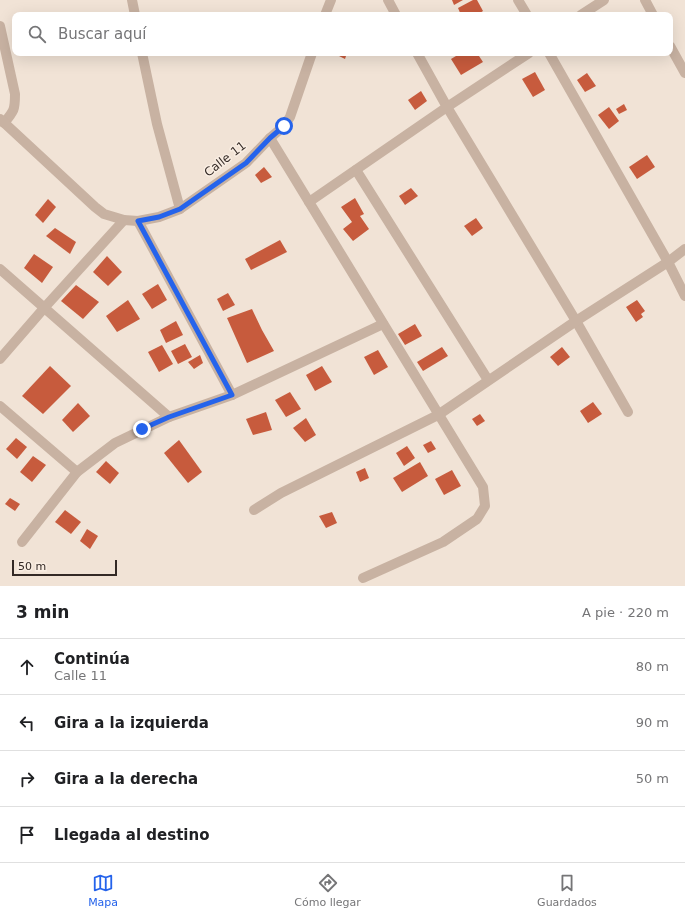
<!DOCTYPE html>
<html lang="es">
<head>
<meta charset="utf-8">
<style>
  :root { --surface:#fff; --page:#f2f2f2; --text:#202124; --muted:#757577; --line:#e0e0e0; --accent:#2563eb }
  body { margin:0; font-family:"DejaVu Sans",sans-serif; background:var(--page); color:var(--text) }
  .scale { position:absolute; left:12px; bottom:10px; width:105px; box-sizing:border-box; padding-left:4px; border:2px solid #332925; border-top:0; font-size:11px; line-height:14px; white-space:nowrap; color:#332925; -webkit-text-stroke:3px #f9ede2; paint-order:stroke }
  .stop { position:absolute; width:12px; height:12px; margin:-9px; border:3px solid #2563eb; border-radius:50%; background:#fff }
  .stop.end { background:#2563eb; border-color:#fff; box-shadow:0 1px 4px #0008 }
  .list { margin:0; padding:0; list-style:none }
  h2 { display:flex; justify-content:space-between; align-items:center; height:52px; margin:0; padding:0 16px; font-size:17px }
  h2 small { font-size:13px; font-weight:400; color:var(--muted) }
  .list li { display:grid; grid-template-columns:26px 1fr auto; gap:12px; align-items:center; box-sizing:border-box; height:56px; padding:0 16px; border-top:1px solid var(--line) }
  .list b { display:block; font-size:15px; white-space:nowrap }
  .list p { margin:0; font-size:13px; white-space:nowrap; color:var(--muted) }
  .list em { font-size:13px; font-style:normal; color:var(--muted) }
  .icon { flex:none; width:22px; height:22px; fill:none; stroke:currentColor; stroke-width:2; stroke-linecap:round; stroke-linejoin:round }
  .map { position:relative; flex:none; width:685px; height:586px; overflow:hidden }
  .search { position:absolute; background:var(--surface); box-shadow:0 4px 16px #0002; left:12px; right:12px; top:12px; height:44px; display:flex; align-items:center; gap:10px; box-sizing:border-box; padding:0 14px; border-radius:8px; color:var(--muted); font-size:15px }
  .sheet { height:276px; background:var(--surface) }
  nav { display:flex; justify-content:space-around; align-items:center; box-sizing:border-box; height:56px; border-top:1px solid var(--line); background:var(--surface); font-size:11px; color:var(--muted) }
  nav a { display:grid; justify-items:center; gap:2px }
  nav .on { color:var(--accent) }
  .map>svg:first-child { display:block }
  .building { fill:#c75b3d }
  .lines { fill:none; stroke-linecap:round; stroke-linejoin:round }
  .minor { stroke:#c8b2a2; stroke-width:10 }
  .route { stroke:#2563eb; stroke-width:5 }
  .labels { text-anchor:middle; stroke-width:3; stroke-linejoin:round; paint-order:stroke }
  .street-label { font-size:12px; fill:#332925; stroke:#f9ede2 }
</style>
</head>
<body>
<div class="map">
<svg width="685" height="586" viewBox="0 0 685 586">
  <rect width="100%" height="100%" fill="#f1e3d6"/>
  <!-- building -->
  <g class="building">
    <polygon points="452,0 463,0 454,5"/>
    <polygon points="473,0 477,0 483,11 477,15 461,15 458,8"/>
    <polygon points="333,53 347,53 345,59"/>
    <polygon points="461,53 477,53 483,62 461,75 451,59"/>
    <polygon points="535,72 545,90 533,97 522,79"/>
    <polygon points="587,73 596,86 585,92 577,80"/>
    <polygon points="421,91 427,101 415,110 408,100"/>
    <polygon points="624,104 627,110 619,114 616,109"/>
    <polygon points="609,107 619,121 609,129 598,115"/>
    <polygon points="647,155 655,167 637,179 629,167"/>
    <polygon points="264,167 272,177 261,183 255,175"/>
    <polygon points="411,188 418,196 405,205 399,196"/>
    <polygon points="355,198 364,214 360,216 369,229 353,241 343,229 352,222 341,207"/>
    <polygon points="48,199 56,207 43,223 35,215"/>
    <polygon points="476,218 483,228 472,236 464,226"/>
    <polygon points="55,228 76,242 70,254 46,236"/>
    <polygon points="280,240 287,252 251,270 245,259"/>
    <polygon points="34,254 53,267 42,283 24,268"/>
    <polygon points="107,256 122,272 108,286 93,272"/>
    <polygon points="158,284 167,300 152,309 142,294"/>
    <polygon points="76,285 99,302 83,319 61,301"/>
    <polygon points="228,293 235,305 223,311 217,299"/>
    <polygon points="128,300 140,319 117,332 106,316"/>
    <polygon points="637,300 645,311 641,314 643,317 636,322 626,307"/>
    <polygon points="252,309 262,330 274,351 247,363 227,318"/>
    <polygon points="176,321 183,335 166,343 160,330"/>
    <polygon points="415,324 422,336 405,345 398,334"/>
    <polygon points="185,344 192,357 178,364 171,351"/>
    <polygon points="162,345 173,364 159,372 148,352"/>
    <polygon points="442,347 448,356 423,371 417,362"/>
    <polygon points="562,347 570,357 558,366 550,357"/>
    <polygon points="378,350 388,367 374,375 364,357"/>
    <polygon points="200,355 203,363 194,369 188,362"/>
    <polygon points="50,366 71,386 43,414 22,396"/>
    <polygon points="322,366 332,382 315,391 306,375"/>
    <polygon points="290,392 301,409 286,417 275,400"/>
    <polygon points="593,402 602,414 588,423 580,411"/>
    <polygon points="78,403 90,416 73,432 62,420"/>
    <polygon points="266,412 272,430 253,435 246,419"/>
    <polygon points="480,414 485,421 477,426 472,419"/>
    <polygon points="306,418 316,435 305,442 293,428"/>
    <polygon points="16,438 27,447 17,459 6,449"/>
    <polygon points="179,440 202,472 188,483 164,453"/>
    <polygon points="431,441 436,449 428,453 423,445"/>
    <polygon points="407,446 415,458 404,466 396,453"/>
    <polygon points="33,456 46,465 32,482 20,472"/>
    <polygon points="106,461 119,473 110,484 96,472"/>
    <polygon points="420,462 428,476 402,492 393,478"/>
    <polygon points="365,468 369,478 360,482 356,472"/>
    <polygon points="452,470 461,486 444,495 435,479"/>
    <polygon points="10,498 20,504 15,511 5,504"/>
    <polygon points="65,510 81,522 71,534 55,522"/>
    <polygon points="332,512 337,523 326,528 319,516"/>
    <polygon points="87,529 98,536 90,549 80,541"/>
  </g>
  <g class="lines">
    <!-- minor -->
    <g class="minor">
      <polyline points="132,0 135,15"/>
      <polyline points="388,0 396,15"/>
      <polyline points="518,0 527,15"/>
      <polyline points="645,0 653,15"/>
      <polyline points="325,15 331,0"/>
      <polyline points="581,15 604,0"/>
      <path d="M 0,26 L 15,94 C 15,110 14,111 4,123"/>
      <polyline points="670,46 685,73"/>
      <polyline points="142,53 157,124 180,209"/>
      <polyline points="417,53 447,107 576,321 628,412"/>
      <polyline points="549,53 668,262 685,296"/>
      <polyline points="0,119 95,207 104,214 124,220 138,221 159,217 180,209 246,163 270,138 284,126 290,117 312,53"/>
      <polyline points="270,138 483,487 485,506 477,519 443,542 363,578"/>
      <polyline points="356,170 488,380"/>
      <polyline points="309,202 447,107 529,53"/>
      <polyline points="138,221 232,395"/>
      <polyline points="0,269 169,417 232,395 383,324"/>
      <polyline points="0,359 45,307 124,220"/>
      <polyline points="0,406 77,472"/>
      <polyline points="254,510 281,493 438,415 576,321 668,262 685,249"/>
      <polyline points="22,542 77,472 115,443 169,417"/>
    </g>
  </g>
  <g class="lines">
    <!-- route -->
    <polyline class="route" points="142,429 169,417 232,395 138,221 159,217 180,209 246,163 270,138 284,126"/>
  </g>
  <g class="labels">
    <!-- street labels -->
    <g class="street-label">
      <text transform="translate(225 159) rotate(-38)" y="4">Calle 11</text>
    </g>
  </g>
</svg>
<div class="scale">50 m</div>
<div class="stop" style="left:284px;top:126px"></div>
<div class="stop end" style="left:142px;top:429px"></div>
<div class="search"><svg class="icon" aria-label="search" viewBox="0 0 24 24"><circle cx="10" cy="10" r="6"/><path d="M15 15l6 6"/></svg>Buscar aquí</div>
</div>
<section class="sheet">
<h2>3 min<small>A pie · 220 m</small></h2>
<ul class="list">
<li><svg class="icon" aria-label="ahead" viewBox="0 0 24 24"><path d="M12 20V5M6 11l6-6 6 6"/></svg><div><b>Continúa</b><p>Calle 11</p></div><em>80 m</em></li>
<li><svg class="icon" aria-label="left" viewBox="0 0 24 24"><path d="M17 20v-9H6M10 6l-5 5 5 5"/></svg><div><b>Gira a la izquierda</b></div><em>90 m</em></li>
<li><svg class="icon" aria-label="right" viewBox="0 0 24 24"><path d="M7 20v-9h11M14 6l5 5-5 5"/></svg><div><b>Gira a la derecha</b></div><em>50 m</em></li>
<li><svg class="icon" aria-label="arrive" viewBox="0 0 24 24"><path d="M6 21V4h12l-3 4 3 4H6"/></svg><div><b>Llegada al destino</b></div></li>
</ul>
</section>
<nav>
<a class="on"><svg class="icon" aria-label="map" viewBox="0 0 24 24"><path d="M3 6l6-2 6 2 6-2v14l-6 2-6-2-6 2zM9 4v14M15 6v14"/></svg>Mapa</a>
<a><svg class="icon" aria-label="directions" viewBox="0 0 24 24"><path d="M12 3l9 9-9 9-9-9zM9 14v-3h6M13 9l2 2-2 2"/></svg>Cómo llegar</a>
<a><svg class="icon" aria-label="saved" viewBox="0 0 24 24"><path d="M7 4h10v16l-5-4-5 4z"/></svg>Guardados</a>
</nav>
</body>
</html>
